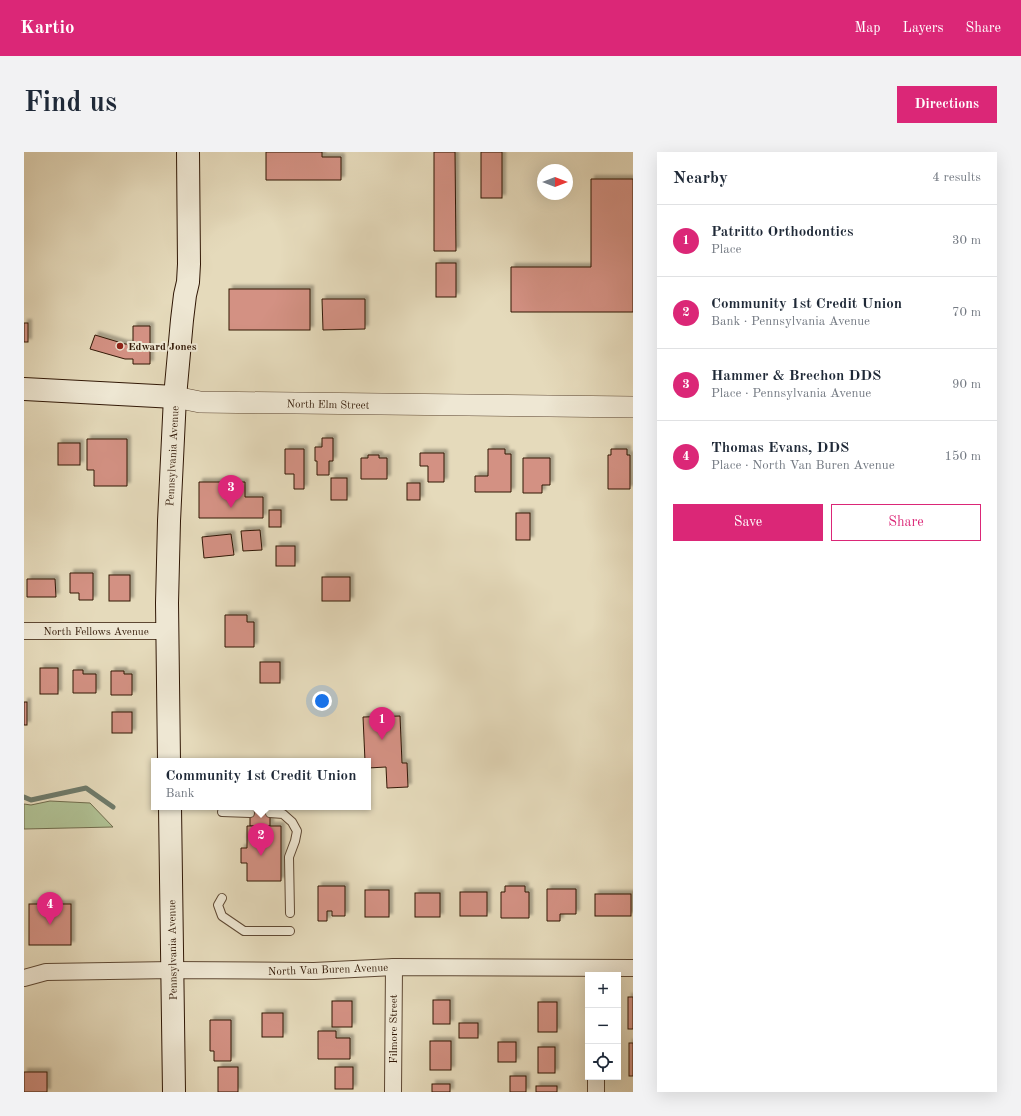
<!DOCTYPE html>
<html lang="en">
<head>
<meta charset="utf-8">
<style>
  :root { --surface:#fff; --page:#f2f2f3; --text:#1f2937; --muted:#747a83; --line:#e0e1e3; --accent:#db2777 }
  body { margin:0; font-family:"Old Standard TT",serif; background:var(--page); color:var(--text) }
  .controls { position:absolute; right:12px; bottom:12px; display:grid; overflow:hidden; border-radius:0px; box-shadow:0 4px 16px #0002 }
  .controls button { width:36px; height:36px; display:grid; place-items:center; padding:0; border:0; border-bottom:1px solid var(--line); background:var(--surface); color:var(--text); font:20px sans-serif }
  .compass { position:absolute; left:513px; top:12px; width:36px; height:36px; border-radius:50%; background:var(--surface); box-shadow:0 4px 16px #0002; rotate:90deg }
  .you { position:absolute; left:298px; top:549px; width:14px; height:14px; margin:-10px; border:3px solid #fff; border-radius:50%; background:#1a73e8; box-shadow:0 0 0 6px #1a73e833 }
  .badge { display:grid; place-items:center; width:26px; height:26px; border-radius:50%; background:var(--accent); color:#fff; font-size:13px; font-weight:700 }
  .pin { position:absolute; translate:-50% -33px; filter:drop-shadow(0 1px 2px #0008) }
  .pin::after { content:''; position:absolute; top:21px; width:14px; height:12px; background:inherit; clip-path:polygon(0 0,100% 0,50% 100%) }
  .popup { position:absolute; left:127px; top:606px; width:220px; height:52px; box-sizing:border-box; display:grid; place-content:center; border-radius:0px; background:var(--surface); filter:drop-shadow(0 1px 3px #0005); font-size:13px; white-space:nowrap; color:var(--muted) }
  .popup b { font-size:15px; color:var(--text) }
  .popup::after { content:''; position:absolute; left:50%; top:100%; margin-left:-8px; border:8px solid transparent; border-top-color:var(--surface) }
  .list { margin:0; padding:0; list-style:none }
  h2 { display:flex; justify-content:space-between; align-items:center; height:52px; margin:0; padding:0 16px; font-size:17px }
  h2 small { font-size:13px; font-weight:400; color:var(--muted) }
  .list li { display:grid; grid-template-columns:26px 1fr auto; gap:12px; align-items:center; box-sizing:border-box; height:72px; padding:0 16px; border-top:1px solid var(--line) }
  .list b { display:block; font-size:15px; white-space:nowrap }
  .list p { margin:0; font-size:13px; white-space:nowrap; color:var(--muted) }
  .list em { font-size:13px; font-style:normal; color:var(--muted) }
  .actions { display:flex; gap:8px; padding:12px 16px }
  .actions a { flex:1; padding:9px 0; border:1px solid var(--accent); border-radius:0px; text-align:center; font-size:14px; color:var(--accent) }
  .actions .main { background:var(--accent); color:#fff }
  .icon { flex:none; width:22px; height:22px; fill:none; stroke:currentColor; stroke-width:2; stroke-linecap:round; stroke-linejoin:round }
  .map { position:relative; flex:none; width:609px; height:940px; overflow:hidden; border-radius:0px }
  header { display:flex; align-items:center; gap:24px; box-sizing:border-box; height:56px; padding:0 20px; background:var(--accent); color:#fff }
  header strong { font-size:19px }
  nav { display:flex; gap:22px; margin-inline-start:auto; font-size:14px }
  .intro { display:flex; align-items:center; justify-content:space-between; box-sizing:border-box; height:96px; padding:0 24px }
  h1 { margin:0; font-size:28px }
  .button { padding:10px 18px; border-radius:0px; background:var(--accent); color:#fff; font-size:14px; font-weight:700 }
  main { display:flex; gap:24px; padding:0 24px }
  aside { flex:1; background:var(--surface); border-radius:0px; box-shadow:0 4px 16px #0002 }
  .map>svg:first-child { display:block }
  .green { fill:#b0c194; stroke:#706c4d }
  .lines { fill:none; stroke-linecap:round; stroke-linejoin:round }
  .stream { stroke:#6e7a6a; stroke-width:5 }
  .building { fill:#d39183; stroke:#311806; filter:url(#shadow) }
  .service-casing { stroke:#5e4833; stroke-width:10 }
  .minor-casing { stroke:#5e4833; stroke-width:18 }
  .tertiary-casing { stroke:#5e4833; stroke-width:22 }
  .secondary-casing { stroke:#311806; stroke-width:24 }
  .service { stroke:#eee7d3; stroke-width:8 }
  .minor { stroke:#eee7d3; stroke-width:16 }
  .tertiary { stroke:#eee7d3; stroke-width:21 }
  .secondary { stroke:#eee7d3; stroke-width:22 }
  .poi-dot { fill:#8f2418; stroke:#eee7d3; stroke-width:1.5 }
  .labels { text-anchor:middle; stroke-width:4; stroke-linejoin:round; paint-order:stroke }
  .poi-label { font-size:11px; font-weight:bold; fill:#311806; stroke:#eee7d3; text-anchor:start }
  .street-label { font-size:11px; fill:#311806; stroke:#eee7d3 }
</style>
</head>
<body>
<header>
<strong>Kartio</strong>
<nav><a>Map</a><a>Layers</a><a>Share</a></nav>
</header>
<div class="intro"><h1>Find us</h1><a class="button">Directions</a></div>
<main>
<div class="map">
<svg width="609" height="940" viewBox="0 0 609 940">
  <defs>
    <filter id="shadow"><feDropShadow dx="3.5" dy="-3.5" stdDeviation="1" flood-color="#0004"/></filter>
  </defs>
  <rect width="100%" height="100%" fill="#e5dabb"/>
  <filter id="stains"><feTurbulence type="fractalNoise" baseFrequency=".005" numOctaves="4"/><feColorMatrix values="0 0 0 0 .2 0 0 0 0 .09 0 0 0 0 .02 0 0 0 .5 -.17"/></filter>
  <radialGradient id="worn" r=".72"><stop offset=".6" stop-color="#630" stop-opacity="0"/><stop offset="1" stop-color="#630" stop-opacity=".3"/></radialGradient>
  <!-- green -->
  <polygon class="green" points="26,649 66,651 89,675 0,677 0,652 7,653"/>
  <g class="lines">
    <!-- stream -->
    <polyline class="stream" points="0,645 7,648 62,636 89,655"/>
  </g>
  <!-- building -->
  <g class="building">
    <polygon points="242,0 298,0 298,5 317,5 317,28 242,28"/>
    <polygon points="410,0 431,0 432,99 410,99"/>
    <rect x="457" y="0" width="21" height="46"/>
    <polygon points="567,27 609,27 609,160 487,160 487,115 567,115"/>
    <rect x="412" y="111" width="20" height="34"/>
    <rect x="205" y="137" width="81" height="41"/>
    <polygon points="298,147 341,147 341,177 299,178"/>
    <rect x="0" y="171" width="4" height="19"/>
    <polygon points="109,174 126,174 126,212 109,212 109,207 101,207 66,197 71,183 101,192 109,192"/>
    <polygon points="298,286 309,286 309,309 305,309 305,323 293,323 293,309 291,309 291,295 298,295"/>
    <polygon points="63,287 103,287 103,334 70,334 70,318 63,318"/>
    <rect x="34" y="291" width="22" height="22"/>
    <polygon points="261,297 280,297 280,337 270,337 270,322 261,322"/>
    <polygon points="464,297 481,297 481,302 487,302 487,340 451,340 451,324 464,324"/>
    <polygon points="587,297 603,297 603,303 606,303 606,337 584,337 584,303 587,303"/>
    <polygon points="396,301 420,301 420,330 404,330 404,314 396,314"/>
    <polygon points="344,303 355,303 355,306 363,306 363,327 337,327 337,306 344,306"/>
    <polygon points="499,306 526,306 526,333 518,333 518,341 499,341"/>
    <rect x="307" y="326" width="16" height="22"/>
    <polygon points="175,330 221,330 221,345 239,345 239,366 175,366"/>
    <rect x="383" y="331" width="13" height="17"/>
    <rect x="245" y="358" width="12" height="17"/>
    <rect x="492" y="361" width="14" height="27"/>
    <polygon points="236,378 238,398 219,399 217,379"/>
    <polygon points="207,382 210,403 180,406 178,385"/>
    <rect x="252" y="394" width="19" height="20"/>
    <polygon points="46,421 69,421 69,448 55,448 55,441 46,441"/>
    <rect x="85" y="423" width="21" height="26"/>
    <rect x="298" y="425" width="28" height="24"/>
    <polygon points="3,427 31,427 32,445 3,445"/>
    <polygon points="201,463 223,463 223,470 230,470 230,495 201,495"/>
    <rect x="236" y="510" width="20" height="21"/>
    <rect x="16" y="516" width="18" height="26"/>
    <polygon points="49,518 59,518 59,522 72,522 72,541 49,541"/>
    <polygon points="87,519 100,519 100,522 108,522 108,543 87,543"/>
    <rect x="0" y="550" width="3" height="23"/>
    <rect x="88" y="560" width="20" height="21"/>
    <polygon points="376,564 378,611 383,611 384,635 363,636 362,615 344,616 344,609 341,609 339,565"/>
    <rect x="226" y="655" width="20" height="19"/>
    <polygon points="223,674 257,674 257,729 223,729 223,711 217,711 217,696 223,696"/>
    <polygon points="294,734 321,734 321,764 308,764 308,759 303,759 303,769 294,769"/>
    <polygon points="481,734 501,734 501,740 505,740 505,766 477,766 477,740 481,740"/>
    <polygon points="523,737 552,737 552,762 536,762 536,769 523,769"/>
    <rect x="341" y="738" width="24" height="27"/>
    <rect x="436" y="740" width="27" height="24"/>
    <rect x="391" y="741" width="25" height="24"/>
    <rect x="571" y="742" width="36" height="22"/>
    <rect x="5" y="752" width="42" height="41"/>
    <rect x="604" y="845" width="5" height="32"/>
    <rect x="409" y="848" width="17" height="24"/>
    <rect x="308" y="849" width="20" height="26"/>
    <rect x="514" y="850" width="19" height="30"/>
    <rect x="238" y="861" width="21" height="24"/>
    <polygon points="186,868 207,868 207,909 190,909 190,899 186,899"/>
    <rect x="435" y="871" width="19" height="15"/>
    <polygon points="294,879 312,879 312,886 326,886 326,907 294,907"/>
    <rect x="406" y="889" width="21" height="29"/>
    <rect x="474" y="890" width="18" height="20"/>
    <rect x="605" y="891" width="4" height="33"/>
    <rect x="514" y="895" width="17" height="26"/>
    <rect x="194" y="915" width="20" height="25"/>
    <rect x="311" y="915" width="18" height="22"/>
    <rect x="0" y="920" width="23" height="20"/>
    <rect x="486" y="924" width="16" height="16"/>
    <rect x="408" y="932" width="18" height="8"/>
    <rect x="512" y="934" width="21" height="6"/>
  </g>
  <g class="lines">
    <!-- service casing -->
    <g class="service-casing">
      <g id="service">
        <polyline points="198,660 226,661"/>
        <polyline points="246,661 259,662 268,670 273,679 271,689 265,705 266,761"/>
        <polyline points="198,746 194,753 198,764 220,779 266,779"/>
      </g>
    </g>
    <!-- minor casing -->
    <g class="minor-casing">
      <g id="minor">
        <polyline points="0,479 144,479"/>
        <polyline points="0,826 22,820 148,818 290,819 370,815 609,816"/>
        <polyline points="369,940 370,815"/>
        <polyline points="572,940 572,925"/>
      </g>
    </g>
    <!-- tertiary casing -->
    <g class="tertiary-casing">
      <polyline id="tertiary" points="151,245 176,250 609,255"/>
    </g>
    <!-- secondary casing -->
    <g class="secondary-casing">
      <g id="secondary">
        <polyline points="0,237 151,245"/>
        <polyline points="145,609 143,451 145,369 151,245 158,168 161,143 164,130 165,112 164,0"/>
        <polyline points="146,655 150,940"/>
      </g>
    </g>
    <!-- service -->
    <use href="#service" class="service"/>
    <!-- minor -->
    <use href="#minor" class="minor"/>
    <!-- tertiary -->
    <use href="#tertiary" class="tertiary"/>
    <!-- secondary -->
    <use href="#secondary" class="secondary"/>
  </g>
  <!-- markers -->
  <circle class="poi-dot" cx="96" cy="194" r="4"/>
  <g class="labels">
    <!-- poi labels -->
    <g class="poi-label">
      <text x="104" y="198">Edward Jones</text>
    </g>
    <!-- street labels -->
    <g class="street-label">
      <text transform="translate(304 252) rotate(1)" y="4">North Elm Street</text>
      <text transform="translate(148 304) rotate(-87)" y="4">Pennsylvania Avenue</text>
      <text x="72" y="483">North Fellows Avenue</text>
      <text transform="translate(148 798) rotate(-91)" y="4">Pennsylvania Avenue</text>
      <text transform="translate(304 817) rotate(-2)" y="4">North Van Buren Avenue</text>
      <text transform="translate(369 877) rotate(-90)" y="4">Filmore Street</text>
    </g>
  </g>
  <rect width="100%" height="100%" filter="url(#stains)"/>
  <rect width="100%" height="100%" fill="url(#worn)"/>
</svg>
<div class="controls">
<button>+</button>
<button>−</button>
<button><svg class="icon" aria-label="locate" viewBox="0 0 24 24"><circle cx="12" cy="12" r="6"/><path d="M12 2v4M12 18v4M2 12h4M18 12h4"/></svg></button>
</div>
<svg class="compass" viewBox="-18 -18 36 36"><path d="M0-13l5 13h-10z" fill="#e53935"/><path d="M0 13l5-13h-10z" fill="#747a83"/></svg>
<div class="you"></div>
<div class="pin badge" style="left:358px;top:588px">1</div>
<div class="pin badge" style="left:237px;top:704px">2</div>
<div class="popup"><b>Community 1st Credit Union</b>Bank</div>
<div class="pin badge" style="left:207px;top:356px">3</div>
<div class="pin badge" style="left:26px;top:773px">4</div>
</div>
<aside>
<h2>Nearby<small>4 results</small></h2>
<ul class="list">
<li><span class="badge">1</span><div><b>Patritto Orthodontics</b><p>Place</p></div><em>30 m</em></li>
<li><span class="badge">2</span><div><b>Community 1st Credit Union</b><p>Bank · Pennsylvania Avenue</p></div><em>70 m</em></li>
<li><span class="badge">3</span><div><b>Hammer &amp; Brechon DDS</b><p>Place · Pennsylvania Avenue</p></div><em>90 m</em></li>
<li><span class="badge">4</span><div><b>Thomas Evans, DDS</b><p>Place · North Van Buren Avenue</p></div><em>150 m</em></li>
</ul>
<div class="actions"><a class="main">Save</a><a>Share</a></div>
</aside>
</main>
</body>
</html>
